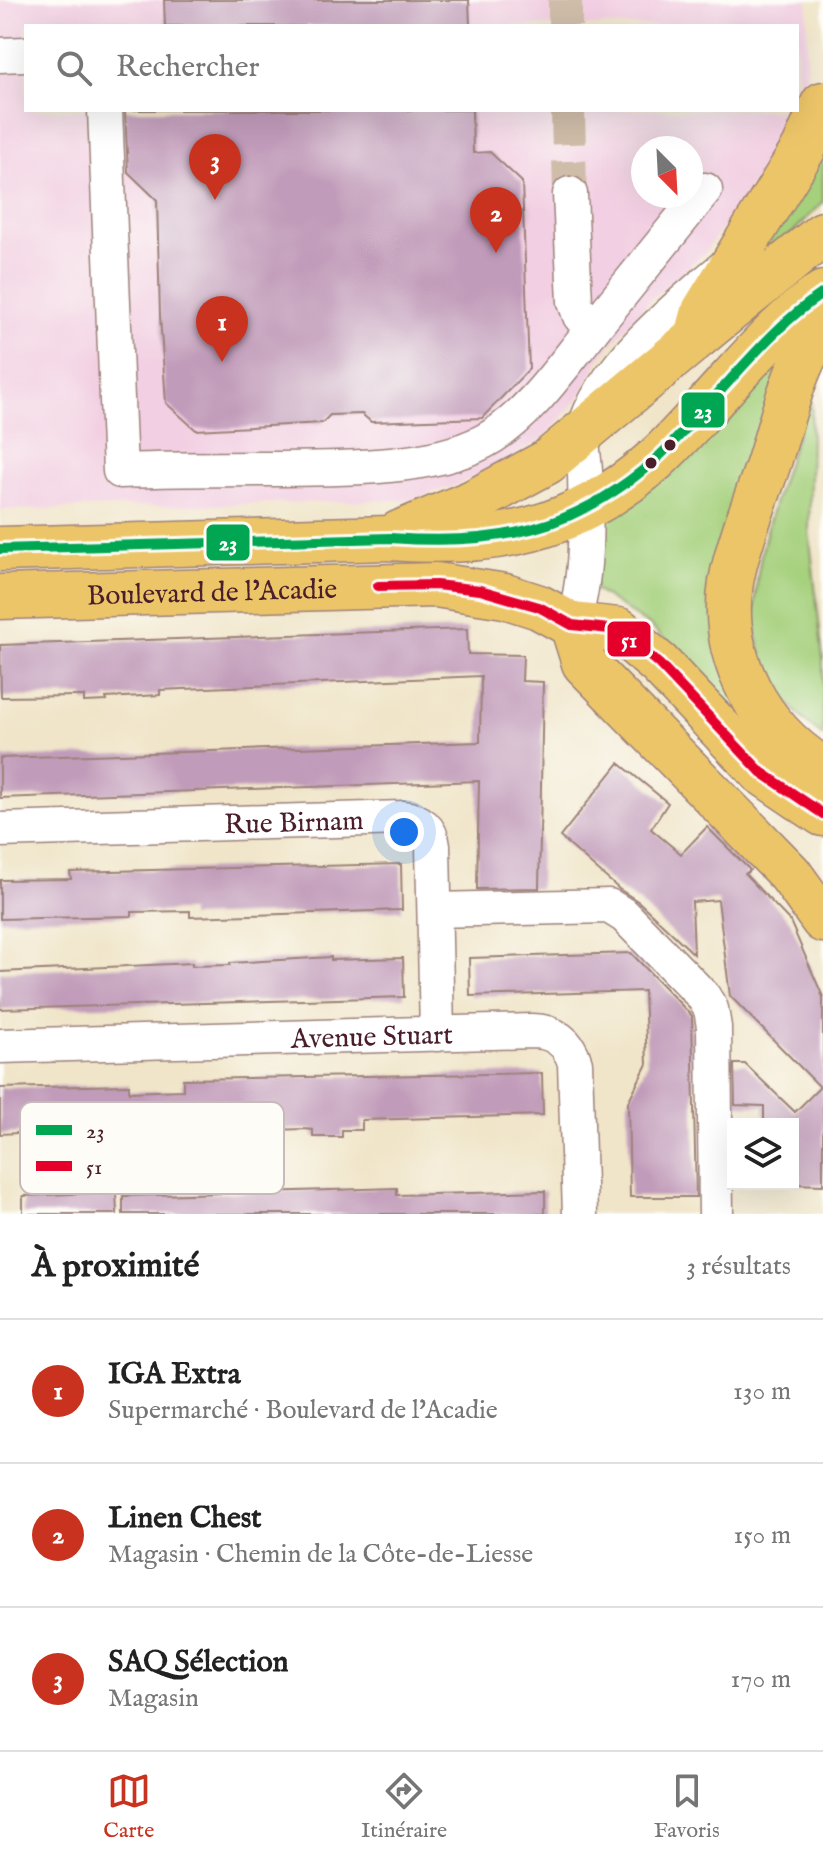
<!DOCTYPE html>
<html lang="fr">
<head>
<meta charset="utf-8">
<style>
  :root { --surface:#fff; --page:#f6f6f6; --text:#222; --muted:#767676; --line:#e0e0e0; --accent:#c8321e }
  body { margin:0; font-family:"IM FELL English",serif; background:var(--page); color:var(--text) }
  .controls { position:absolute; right:24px; bottom:24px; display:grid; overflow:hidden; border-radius:0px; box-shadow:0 8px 32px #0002 }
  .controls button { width:72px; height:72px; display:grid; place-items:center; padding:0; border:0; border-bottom:2px solid var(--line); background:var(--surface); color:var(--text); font:40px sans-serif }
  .compass { position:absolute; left:631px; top:136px; width:72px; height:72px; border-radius:50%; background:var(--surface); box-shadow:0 8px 32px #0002; rotate:156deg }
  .you { position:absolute; left:404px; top:832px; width:28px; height:28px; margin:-20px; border:6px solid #fff; border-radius:50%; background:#1a73e8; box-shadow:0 0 0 12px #1a73e833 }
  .badge { display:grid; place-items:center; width:52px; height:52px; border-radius:50%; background:var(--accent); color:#fff; font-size:26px; font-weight:700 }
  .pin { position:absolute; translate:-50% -66px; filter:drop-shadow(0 2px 4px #0008) }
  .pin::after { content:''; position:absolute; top:42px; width:28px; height:24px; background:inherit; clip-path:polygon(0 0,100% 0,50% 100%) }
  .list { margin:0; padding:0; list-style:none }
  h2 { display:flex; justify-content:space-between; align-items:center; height:104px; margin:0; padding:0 32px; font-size:34px }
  h2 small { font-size:26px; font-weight:400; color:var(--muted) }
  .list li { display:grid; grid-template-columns:52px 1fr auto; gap:24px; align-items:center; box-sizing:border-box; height:144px; padding:0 32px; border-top:2px solid var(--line) }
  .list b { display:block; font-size:30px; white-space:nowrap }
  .list p { margin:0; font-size:26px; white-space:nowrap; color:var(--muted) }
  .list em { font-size:26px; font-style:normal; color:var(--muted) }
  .icon { flex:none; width:44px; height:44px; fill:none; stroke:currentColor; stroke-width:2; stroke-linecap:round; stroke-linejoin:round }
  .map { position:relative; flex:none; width:823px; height:1214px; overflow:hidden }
  .search { position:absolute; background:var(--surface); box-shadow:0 8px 32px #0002; left:24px; right:24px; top:24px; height:88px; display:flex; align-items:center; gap:20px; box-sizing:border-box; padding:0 28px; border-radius:0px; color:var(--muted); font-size:30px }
  .sheet { height:536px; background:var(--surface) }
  nav { display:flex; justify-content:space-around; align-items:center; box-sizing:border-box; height:112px; border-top:2px solid var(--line); background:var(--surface); font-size:22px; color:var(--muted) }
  nav a { display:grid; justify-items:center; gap:4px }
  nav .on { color:var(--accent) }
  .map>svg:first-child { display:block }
  .built { fill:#f2cfe2; fill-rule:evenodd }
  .green { fill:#a5d07c; stroke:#787854; stroke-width:2 }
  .building { fill:#c19bba }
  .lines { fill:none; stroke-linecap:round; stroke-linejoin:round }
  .minor-tunnel { stroke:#cfbda9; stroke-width:34; stroke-dasharray:34 17; stroke-linecap:butt }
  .minor-casing { stroke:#9d827a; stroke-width:37 }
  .major-casing { stroke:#9d827a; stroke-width:47 }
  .highway-casing { stroke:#9d827a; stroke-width:47 }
  .minor { stroke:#fff; stroke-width:34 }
  .major { stroke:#edc569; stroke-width:44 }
  .highway { stroke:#edc569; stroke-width:44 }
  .bus-1-casing { stroke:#fdfcf7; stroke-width:16 }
  .bus-2-casing { stroke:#fdfcf7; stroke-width:16 }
  .bus-1 { stroke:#00a651; stroke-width:10 }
  .bus-2 { stroke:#e4002b; stroke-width:10 }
  .bus-dot { fill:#4a1f2b; stroke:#fdfcf7; stroke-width:3 }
  .labels { text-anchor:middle; stroke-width:6; stroke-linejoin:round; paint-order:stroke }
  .street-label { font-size:28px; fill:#4a1f2b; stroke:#fdfcf7 }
  .key { fill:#fdfcf7; stroke:#c7baba; stroke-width:2 }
  .key-label { font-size:22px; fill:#4a1f2b }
  .line-badge { stroke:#fdfcf7; stroke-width:3 }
  .badge-label { font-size:22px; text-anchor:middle; font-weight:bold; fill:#fff }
</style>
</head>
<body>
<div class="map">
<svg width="823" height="1214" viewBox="0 0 823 1214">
  <rect width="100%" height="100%" fill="#fdfcf7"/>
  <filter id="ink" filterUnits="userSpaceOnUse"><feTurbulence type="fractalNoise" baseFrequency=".0125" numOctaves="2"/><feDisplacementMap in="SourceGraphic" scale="16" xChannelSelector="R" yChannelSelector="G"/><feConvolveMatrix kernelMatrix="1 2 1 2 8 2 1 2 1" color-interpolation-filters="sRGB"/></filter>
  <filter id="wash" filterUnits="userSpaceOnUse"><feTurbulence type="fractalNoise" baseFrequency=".006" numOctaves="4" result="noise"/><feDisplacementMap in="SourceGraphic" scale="32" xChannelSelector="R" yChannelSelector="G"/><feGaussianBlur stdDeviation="1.8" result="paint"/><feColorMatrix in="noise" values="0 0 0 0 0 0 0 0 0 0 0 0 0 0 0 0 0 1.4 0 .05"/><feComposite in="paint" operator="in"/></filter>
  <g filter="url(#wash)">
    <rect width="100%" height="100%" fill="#f0e5c9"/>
    <!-- built -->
    <path class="built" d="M 0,0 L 808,0 L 806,76 L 797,103 L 797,26 L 26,26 L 26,110 L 795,110 L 788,130 L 704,254 L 649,301 L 599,359 L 580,397 L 543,438 L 498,466 L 454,486 L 410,500 L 0,510 ZM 643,148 L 691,148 L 691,196 L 643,196 Z"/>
    <!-- green -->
    <g class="green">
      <polygon points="823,136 823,202 727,299"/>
      <polygon points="788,345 723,536 739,715 652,627 595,590 593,527"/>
      <path d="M 812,391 L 809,530 L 823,659 L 823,736 C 792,714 764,674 757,636 C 745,565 790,459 812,391 Z"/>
    </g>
    <g id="blocks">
      <!-- building -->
      <g class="building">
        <polygon points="164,0 469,0 470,26 165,26"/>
        <polygon points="125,110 472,110 473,153 490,152 522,182 529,369 482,418 371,422 362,414 330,415 322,423 196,430 166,403 160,316 157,200 128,172"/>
        <polygon points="467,629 468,654 523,655 522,681 543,682 539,888 477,889 479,781 0,798 0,758 480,742 481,676 160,690 160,695 106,698 107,701 84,702 84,696 79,696 1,697 0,645"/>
        <polygon points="619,763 668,803 651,829 681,854 707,827 750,870 745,874 790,921 823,997 823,1185 793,1184 793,1124 764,1124 764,1106 735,1105 734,1064 745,1064 795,1112 820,1087 730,996 718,900 692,902 694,954 639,902 619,889 560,837"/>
        <polygon points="401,864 402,910 190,917 190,911 132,912 132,916 0,919 0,880 71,879 70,872"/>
        <polygon points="631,953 692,1016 696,1197 630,1197 628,1102 647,1064 644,991 470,996 469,958"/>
        <polygon points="331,957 331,960 403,958 404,997 0,1009 0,972 192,963 192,966 230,965 230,963"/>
        <polygon points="542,1073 543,1115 362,1120 362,1130 342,1130 342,1137 313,1137 313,1130 303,1129 244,1131 244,1127 169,1128 169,1140 138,1141 138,1137 36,1139 36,1132 0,1134 0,1088 129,1085 129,1092 183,1090 183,1079"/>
        <polygon points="397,1188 397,1195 545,1191 545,1214 123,1214 123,1196"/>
        <polygon points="116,1192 117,1214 23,1214 23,1196"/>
      </g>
    </g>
  </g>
  <g filter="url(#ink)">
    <use href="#blocks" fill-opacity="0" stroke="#9d827a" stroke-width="2"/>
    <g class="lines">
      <!-- minor-tunnel -->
      <g class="minor-tunnel">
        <polyline points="565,0 565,26"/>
        <polyline points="568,110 570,194"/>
      </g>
      <!-- minor casing -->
      <g class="minor-casing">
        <g id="minor">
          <polyline points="0,55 26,54"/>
          <path d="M 105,110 L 120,471 C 173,469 225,469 278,469 C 340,468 439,471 493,436 C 533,410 562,366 592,330 L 580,316 L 575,302 L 570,194"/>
          <polyline points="592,330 705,190"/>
          <path d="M 572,625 C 588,581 586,521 585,473 C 585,460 580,443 584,430 C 600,370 676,307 722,269"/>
          <path id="s1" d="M 0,830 L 403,818 C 420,819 431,829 433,846 L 437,1034"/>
          <polyline points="435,910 609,906 625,916 703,996 711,1009 714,1027 716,1214"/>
          <path id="s2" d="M 0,1046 L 532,1031 C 554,1031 569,1042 575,1063 L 580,1214"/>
        </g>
      </g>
      <!-- major casing -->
      <g class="major-casing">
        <g id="major">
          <polyline points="399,533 473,502 547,462 697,337 704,311 804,148 823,104"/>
          <path d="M 0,549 L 390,538 C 495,546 573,532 655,460 C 679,438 700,413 722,389 C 753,355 784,319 823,293"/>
          <path id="s3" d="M 0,597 L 436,585 L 505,596 L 539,607 L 572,625 L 619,630 L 659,664 L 761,772 L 823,814"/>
          <polyline points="572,625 584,663 790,874 823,920"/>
        </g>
      </g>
      <!-- highway casing -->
      <g class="highway-casing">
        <g id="highway">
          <path d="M 823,329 C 816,339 808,349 803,360 C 789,388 778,434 768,465 C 755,503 738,543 731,582 C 719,658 760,730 823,769"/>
          <polyline points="697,337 823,234"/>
        </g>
      </g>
      <!-- minor -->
      <use href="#minor" class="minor"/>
      <!-- major -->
      <use href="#major" class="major"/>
      <!-- highway -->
      <use href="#highway" class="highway"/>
      <!-- bus-1 casing -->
      <g class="bus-1-casing">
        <path id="bus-1" d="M 0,549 L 390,538 C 495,546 573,532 655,460 C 679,438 700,413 722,389 C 753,355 784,319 823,293"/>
      </g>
      <!-- bus-2 casing -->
      <g class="bus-2-casing">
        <polyline id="bus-2" points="378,586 436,585 480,590 539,607 572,625 619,630 659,664 761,772 823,814"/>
      </g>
      <!-- bus-1 -->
      <use href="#bus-1" class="bus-1"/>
      <!-- bus-2 -->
      <use href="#bus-2" class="bus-2"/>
    </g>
  </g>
  <!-- markers -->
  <g class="bus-dot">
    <circle cx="670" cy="445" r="7"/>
    <circle cx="651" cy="463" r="7"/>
  </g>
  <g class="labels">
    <!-- street labels -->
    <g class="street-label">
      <text dy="10" stroke="none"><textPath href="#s3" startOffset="212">Boulevard de l'Acadie</textPath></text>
      <text dy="10" stroke="none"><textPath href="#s1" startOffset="294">Rue Birnam</textPath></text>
      <text dy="10" stroke="none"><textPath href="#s2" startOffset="372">Avenue Stuart</textPath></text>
    </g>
  </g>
  <!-- legend -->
  <rect x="20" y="1102" width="264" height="92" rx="12" class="key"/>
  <rect x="36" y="1125" width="36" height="10" fill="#00a651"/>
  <rect x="36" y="1161" width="36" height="10" fill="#e4002b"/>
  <g class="key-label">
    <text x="86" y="1138">23</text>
    <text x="86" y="1174">51</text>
  </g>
  <g class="line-badge">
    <rect x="680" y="391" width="46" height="38" rx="8" fill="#00a651"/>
    <rect x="205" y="523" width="46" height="39" rx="8" fill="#00a651"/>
    <rect x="606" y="620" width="46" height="38" rx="8" fill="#e4002b"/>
  </g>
  <g class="badge-label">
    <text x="703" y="418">23</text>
    <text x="228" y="550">23</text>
    <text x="629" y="647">51</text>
  </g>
</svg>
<div class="controls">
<button><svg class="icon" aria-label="layers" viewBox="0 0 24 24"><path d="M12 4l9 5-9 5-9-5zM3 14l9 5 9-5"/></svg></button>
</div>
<svg class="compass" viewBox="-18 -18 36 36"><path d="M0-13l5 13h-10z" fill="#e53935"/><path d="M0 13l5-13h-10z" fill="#767676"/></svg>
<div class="you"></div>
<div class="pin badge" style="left:222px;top:362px">1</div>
<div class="pin badge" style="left:496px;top:253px">2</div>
<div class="pin badge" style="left:215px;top:200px">3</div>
<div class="search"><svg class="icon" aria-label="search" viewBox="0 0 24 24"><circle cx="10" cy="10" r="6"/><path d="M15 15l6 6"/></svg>Rechercher</div>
</div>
<section class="sheet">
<h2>À proximité<small>3 résultats</small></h2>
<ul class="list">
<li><span class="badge">1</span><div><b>IGA Extra</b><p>Supermarché · Boulevard de l'Acadie</p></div><em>130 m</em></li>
<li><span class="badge">2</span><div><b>Linen Chest</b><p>Magasin · Chemin de la Côte-de-Liesse</p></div><em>150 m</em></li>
<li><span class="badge">3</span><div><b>SAQ Sélection</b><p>Magasin</p></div><em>170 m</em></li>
</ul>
</section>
<nav>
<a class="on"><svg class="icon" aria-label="map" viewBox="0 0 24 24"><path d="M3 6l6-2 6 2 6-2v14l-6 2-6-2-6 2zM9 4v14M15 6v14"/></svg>Carte</a>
<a><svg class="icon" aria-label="directions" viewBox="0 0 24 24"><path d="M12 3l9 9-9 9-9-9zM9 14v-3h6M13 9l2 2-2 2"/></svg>Itinéraire</a>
<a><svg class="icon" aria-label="saved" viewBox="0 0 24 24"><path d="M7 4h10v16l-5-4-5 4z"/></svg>Favoris</a>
</nav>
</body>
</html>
